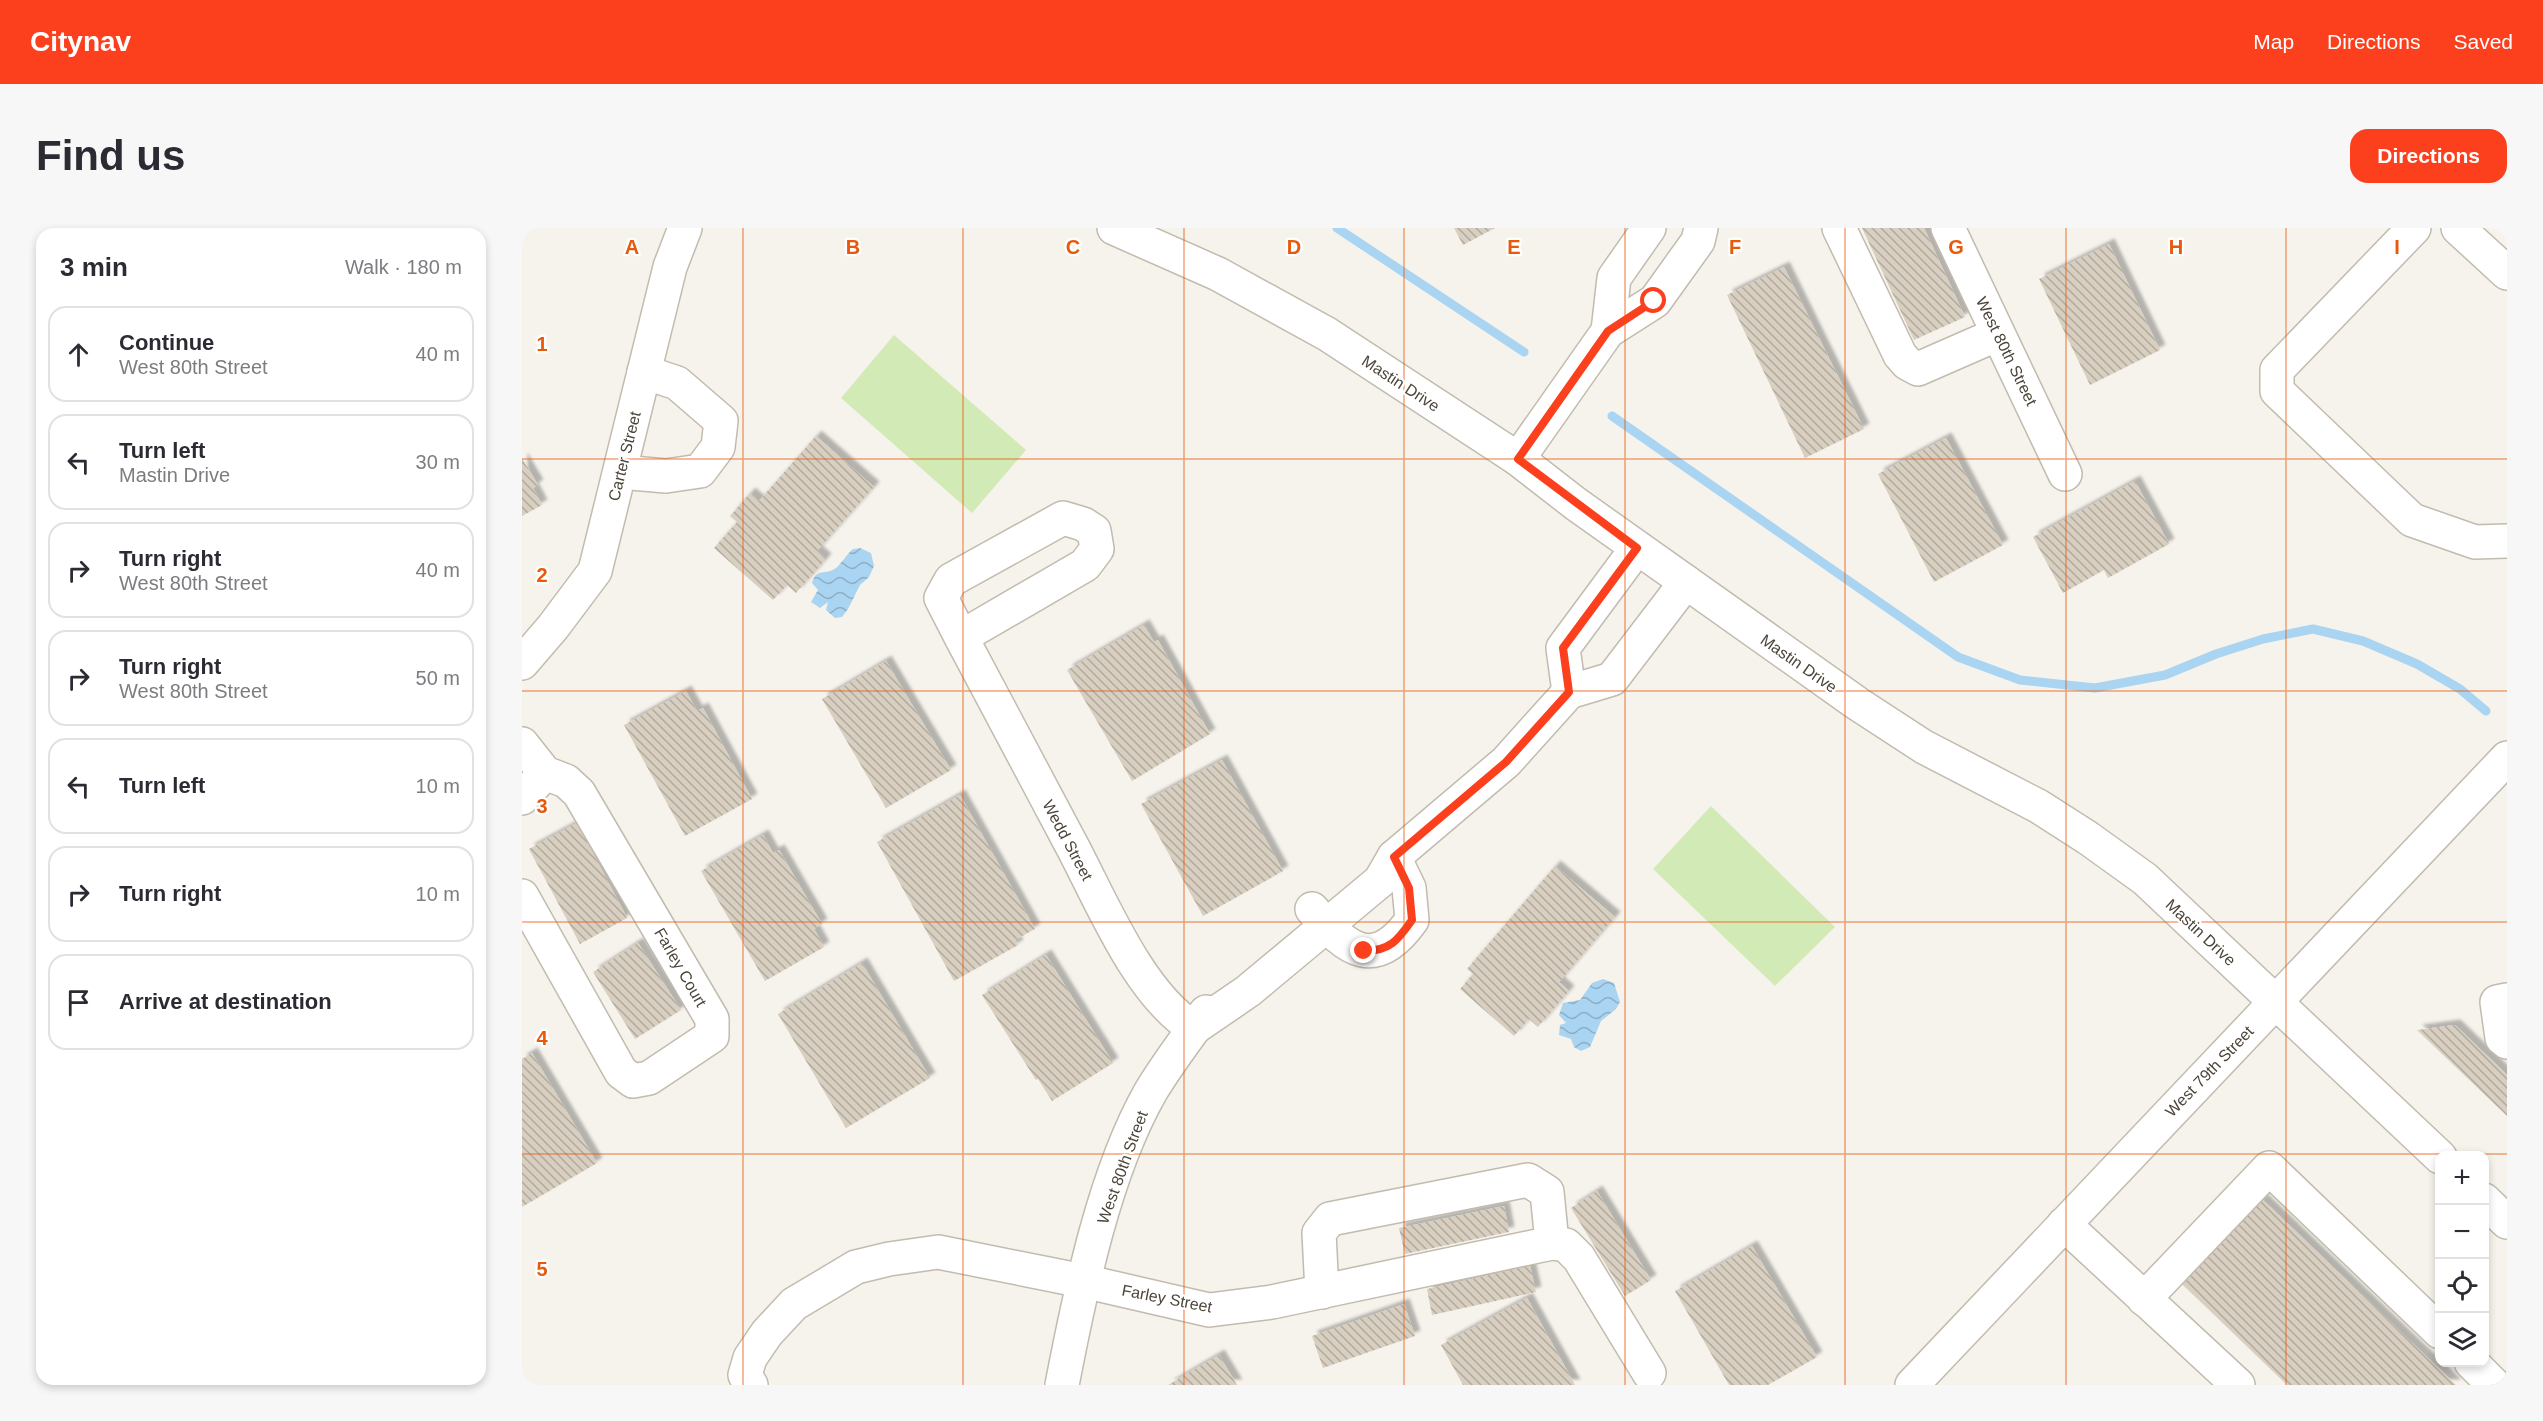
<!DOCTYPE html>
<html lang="en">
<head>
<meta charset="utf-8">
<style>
  :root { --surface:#fff; --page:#f7f7f7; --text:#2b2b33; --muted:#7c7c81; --line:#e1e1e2; --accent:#fc3f1d }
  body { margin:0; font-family:Helvetica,sans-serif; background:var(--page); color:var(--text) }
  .controls { position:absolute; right:18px; bottom:18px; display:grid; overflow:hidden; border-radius:12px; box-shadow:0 3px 9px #0003 }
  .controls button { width:54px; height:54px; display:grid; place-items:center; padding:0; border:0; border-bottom:2px solid var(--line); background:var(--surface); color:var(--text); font:30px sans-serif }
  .stop { position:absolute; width:18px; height:18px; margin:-14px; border:4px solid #fc3f1d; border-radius:50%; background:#fff }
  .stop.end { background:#fc3f1d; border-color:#fff; box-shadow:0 2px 6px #0008 }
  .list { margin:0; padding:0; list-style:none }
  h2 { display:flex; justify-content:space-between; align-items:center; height:78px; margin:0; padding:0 24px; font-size:26px }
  h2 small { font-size:20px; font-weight:400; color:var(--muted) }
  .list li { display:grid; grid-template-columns:39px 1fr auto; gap:18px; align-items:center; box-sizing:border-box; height:96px; margin:0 12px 12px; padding:0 12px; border:2px solid var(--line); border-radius:18px }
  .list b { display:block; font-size:22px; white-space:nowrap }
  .list p { margin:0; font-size:20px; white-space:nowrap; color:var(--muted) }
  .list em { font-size:20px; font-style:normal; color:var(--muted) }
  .icon { flex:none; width:33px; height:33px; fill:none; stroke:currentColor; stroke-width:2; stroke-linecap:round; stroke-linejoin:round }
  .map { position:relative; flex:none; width:1985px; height:1157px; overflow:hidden; border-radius:18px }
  header { display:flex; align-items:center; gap:36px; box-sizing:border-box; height:84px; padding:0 30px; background:var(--accent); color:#fff }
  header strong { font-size:28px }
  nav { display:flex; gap:33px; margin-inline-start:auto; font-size:21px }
  .intro { display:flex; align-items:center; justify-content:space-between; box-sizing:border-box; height:144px; padding:0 36px }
  h1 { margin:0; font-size:42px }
  .button { padding:15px 27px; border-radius:18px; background:var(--accent); color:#fff; font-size:21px; font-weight:700 }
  main { display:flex; gap:36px; padding:0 36px }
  aside { flex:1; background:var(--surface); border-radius:18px; box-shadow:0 3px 9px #0003 }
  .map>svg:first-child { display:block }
  .grass { fill:#d2eab5 }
  .water { fill:url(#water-waves) }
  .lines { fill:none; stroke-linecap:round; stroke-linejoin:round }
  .stream { stroke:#a9d4f2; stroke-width:9 }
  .building { fill:url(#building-back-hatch); filter:url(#shadow) }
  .minor-casing { stroke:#c2bbae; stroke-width:36 }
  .minor { stroke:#fff; stroke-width:33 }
  .route { stroke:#fc3f1d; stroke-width:8 }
  .grid { fill:none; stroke:#e8590c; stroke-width:1.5; stroke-opacity:0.55 }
  .labels { text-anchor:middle; stroke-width:4.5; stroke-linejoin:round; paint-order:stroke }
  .street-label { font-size:16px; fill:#4b4439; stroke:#fff }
  .grid-label { font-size:20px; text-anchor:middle; font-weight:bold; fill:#e8590c; stroke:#fff; stroke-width:4.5; stroke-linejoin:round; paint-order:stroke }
</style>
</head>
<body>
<header>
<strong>Citynav</strong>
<nav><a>Map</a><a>Directions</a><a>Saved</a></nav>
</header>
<div class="intro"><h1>Find us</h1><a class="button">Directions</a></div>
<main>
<aside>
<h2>3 min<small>Walk · 180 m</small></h2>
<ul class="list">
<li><svg class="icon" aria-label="ahead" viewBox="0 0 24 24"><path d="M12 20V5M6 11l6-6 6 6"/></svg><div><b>Continue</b><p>West 80th Street</p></div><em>40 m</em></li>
<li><svg class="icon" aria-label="left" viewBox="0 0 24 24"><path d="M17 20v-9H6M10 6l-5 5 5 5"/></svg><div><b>Turn left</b><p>Mastin Drive</p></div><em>30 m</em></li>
<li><svg class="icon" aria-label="right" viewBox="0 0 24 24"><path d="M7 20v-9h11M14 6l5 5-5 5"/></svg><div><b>Turn right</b><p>West 80th Street</p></div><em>40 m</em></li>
<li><svg class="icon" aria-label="right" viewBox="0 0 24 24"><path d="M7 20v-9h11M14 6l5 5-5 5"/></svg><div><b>Turn right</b><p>West 80th Street</p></div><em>50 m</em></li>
<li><svg class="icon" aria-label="left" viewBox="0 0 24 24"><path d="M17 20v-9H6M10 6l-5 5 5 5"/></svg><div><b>Turn left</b></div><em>10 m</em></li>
<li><svg class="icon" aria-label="right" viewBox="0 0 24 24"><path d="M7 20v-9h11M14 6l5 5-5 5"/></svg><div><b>Turn right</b></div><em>10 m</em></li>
<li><svg class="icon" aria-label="arrive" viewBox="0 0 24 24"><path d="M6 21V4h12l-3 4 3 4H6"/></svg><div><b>Arrive at destination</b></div></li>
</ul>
</aside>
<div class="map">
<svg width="1985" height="1157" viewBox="0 0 1985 1157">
  <defs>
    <pattern id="water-waves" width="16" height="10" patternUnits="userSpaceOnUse" patternTransform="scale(1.5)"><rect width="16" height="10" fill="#a9d4f2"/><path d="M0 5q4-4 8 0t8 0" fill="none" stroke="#8caec5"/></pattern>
    <pattern id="building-back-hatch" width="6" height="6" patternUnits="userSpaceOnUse" patternTransform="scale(1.5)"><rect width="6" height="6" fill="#d8cfc1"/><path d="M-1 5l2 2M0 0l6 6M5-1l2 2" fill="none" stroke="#b1aa9e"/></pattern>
    <filter id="shadow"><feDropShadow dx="5.5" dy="-5.5" stdDeviation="1.5" flood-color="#0004"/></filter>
  </defs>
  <rect width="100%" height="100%" fill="#f6f3ec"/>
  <!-- grass -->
  <g class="grass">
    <polygon points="372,107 504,222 450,285 319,170"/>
    <polygon points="1189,578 1313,699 1253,758 1131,641"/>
  </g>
  <!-- water -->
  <g class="water">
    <path d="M 338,320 L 349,325 L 352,338 L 347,349 L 338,357 L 326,381 L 320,389 L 313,390 L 304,382 L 306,374 L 298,380 L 289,374 L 296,362 L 290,355 C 295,339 303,348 314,340 C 320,335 324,327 331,321 Z"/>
    <polygon points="1081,751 1092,755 1098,774 1094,781 1079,793 1068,819 1059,823 1052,819 1049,811 1037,807 1038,797 1044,795 1037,787 1041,775 1058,772 1070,755"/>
  </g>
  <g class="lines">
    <!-- stream -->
    <g class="stream">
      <polyline points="815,0 1002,124"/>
      <polyline points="1090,188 1436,429 1498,452 1573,460 1643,447 1694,426 1741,411 1791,401 1841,413 1895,436 1938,461 1964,483"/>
    </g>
  </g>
  <!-- building -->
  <g class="building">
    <polygon points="932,0 973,0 941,17"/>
    <polygon points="1340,0 1402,0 1443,89 1392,112"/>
    <polygon points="1587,16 1638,122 1568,157 1517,51"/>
    <polygon points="1262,39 1342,201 1283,230 1205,67"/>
    <polygon points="294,208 352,259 295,323 304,331 274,365 265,357 251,372 192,320 215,294 208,288 228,265 237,273"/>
    <polygon points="1424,210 1481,317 1412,354 1356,246"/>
    <polygon points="0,230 16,257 11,260 20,277 0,288"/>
    <polygon points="1613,253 1647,316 1586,350 1582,342 1541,365 1511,309"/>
    <polygon points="622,397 632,414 636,412 688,506 610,553 545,442"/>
    <polygon points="364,433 429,542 364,580 300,471"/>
    <polygon points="164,463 175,483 181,480 230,571 163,608 102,497"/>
    <polygon points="700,532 761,643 681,688 619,576"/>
    <polygon points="438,567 513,701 493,712 496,717 432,753 355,614"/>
    <polygon points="55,595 105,690 58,716 7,621"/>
    <polygon points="241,607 251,625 257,622 300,696 292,701 302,719 243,753 179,643"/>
    <polygon points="1033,638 1093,689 1037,754 1047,763 1016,799 1007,791 992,808 938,761 951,746 945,741"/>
    <polygon points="116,715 159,782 113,811 71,744"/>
    <polygon points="524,727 591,835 530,873 516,851 514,852 460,767"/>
    <polygon points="340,735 408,850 324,900 256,786"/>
    <polygon points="1933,797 1985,847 1985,888 1895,802"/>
    <polygon points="10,825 75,935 0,979 0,831"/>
    <polygon points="1075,963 1129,1052 1103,1068 1049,980"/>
    <polygon points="1740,971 1934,1157 1765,1157 1660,1056"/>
    <polygon points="982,978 987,1004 883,1026 877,1000"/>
    <polygon points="1230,1018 1295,1129 1246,1157 1207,1157 1153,1063"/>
    <polygon points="1008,1038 1014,1064 910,1087 905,1061"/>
    <polygon points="1005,1070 1053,1157 941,1157 919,1117"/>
    <polygon points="882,1076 893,1108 801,1140 790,1108"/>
    <polygon points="697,1127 715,1157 646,1157"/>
  </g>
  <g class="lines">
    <!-- minor casing -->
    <g class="minor-casing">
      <g id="minor">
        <polyline points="592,0 696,46 805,106 996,231 1054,276 1336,476 1402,519 1516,578 1566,610 1623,651 1918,929"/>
        <polyline points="1317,0 1378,127 1385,135 1396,141 1476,106"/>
        <polyline points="1426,0 1543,246"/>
        <polyline points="1892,0 1755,142 1755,163 1890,292 1953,314 1985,313"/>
        <polyline points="1936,0 1985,45"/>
        <polyline points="1086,103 1092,50 1127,0"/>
        <polyline points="996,231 1086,103 1133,73 1176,13 1179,0"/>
        <polyline points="98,244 144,248 178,243 196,219 199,193 155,155 122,144"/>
        <path d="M 439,409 L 563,337 L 575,321 L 572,303 L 561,296 L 541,290 L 429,352 L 419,370 L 439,409 C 475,478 512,547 549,616 C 579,672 617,767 672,800"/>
        <polyline points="0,435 31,399 73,343 148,39 163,0"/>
        <polyline points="1047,464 1041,420 1115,320"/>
        <polyline points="0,516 23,545 44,553 57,565 190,791 190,808 127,850 111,853 99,844 0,668"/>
        <polyline points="0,570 23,545"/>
        <path d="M 790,681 C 825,723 853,744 890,692 L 887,660 L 872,629"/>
        <polyline points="1985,772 1975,774 1980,810 1985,814"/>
        <polyline points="672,800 726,763 858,653 872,629 984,534 1047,464 1090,451 1164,354"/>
        <polyline points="1962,972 1985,994"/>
        <polyline points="1542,996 1716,1157"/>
        <polyline points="800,1064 797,1005 808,991 1006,952 1025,964 1030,1015"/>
        <polyline points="1622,1071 1747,940 1918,1104"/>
        <polyline points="1949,1134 1972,1157"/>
        <polyline points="229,1157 223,1147 228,1130 245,1105 272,1076 334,1039 367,1031 416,1024 561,1053 687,1082 750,1074 1030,1015 1044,1017 1057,1030 1127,1145"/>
        <path d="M 540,1157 C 558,1064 582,945 629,863 C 646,835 665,810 684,784"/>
        <polyline points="1390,1157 1985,530"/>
      </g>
    </g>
    <!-- minor -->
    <use href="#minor" class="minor"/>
  </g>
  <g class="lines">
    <!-- route -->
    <path class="route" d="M 842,723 C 868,723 876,712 890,692 L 887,660 L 872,629 L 984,534 L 1047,464 L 1041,420 L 1115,320 L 996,231 L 1086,103 L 1132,73"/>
  </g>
  <!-- grid -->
  <path class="grid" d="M 221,0 L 221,1157M 441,0 L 441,1157M 662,0 L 662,1157M 882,0 L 882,1157M 1103,0 L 1103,1157M 1323,0 L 1323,1157M 1544,0 L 1544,1157M 1764,0 L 1764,1157M 0,231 L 1985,231M 0,463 L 1985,463M 0,694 L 1985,694M 0,926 L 1985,926"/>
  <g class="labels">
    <!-- street labels -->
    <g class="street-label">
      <text transform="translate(1485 123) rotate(64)" y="6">West 80th Street</text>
      <text transform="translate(879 155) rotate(33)" y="6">Mastin Drive</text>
      <text transform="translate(102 228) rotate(-76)" y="6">Carter Street</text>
      <text transform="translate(1277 435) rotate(35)" y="6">Mastin Drive</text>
      <text transform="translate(546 612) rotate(62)" y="6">Wedd Street</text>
      <text transform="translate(1679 704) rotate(43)" y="6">Mastin Drive</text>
      <text transform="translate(159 739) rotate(60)" y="6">Farley Court</text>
      <text transform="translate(1687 843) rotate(-46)" y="6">West 79th Street</text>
      <text transform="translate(600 939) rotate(-70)" y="6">West 80th Street</text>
      <text transform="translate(645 1070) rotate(11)" y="6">Farley Street</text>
    </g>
  </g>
  <g class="grid-label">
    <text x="110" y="26">A</text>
    <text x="331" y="26">B</text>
    <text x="551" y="26">C</text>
    <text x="772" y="26">D</text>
    <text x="992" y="26">E</text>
    <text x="1213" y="26">F</text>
    <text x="1434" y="26">G</text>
    <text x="1654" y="26">H</text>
    <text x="1875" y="26">I</text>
    <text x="20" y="123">1</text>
    <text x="20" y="354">2</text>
    <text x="20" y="585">3</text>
    <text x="20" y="817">4</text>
    <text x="20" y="1048">5</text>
  </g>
</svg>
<div class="controls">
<button>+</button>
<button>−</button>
<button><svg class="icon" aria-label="locate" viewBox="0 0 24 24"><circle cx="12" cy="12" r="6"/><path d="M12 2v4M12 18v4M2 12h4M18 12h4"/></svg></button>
<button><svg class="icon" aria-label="layers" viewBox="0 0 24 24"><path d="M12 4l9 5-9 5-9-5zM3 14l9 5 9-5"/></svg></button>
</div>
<div class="stop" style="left:1132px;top:73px"></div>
<div class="stop end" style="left:842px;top:723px"></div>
</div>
</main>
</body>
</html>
